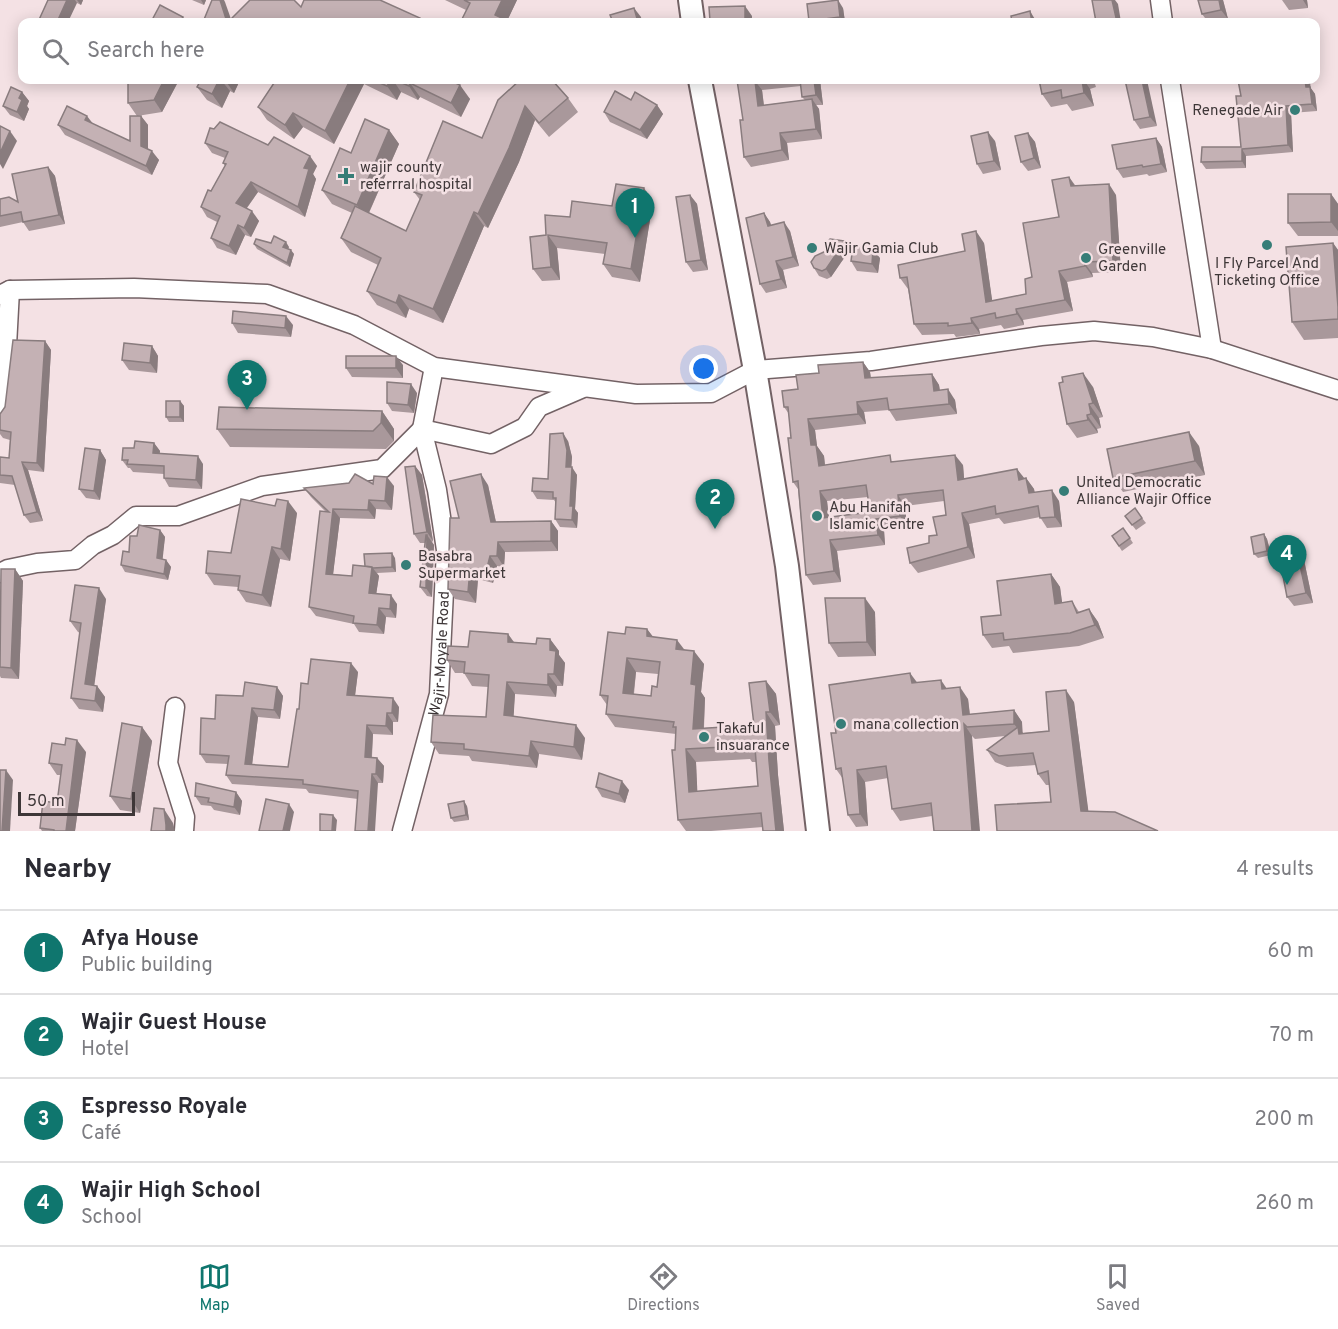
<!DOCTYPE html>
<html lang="en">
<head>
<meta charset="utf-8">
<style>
  :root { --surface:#fff; --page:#f7f7f7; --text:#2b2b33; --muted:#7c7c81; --line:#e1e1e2; --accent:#0f766e }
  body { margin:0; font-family:Overpass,sans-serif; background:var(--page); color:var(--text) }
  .scale { position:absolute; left:18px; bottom:15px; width:117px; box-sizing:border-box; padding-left:6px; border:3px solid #3e3738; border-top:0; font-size:16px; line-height:21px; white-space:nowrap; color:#3e3738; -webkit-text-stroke:4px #f4e1e4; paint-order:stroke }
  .you { position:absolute; left:704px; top:369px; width:21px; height:21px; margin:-15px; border:4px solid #fff; border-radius:50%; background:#1a73e8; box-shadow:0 0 0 9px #1a73e833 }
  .badge { display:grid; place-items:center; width:39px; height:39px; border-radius:50%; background:var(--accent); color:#fff; font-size:20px; font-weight:700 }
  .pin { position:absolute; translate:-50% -50px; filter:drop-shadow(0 2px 3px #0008) }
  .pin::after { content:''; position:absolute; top:32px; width:21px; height:18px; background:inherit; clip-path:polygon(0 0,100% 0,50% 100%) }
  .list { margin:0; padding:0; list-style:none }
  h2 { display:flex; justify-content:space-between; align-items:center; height:78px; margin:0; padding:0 24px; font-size:26px }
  h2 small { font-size:20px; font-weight:400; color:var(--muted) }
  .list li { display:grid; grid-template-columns:39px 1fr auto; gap:18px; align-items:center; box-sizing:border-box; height:84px; padding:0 24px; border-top:2px solid var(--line) }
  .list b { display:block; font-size:22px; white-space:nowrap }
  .list p { margin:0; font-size:20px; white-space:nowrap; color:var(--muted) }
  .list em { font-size:20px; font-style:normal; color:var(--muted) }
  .icon { flex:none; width:33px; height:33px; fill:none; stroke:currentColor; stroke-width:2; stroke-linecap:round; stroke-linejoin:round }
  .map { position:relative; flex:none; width:1338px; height:831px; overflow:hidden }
  .search { position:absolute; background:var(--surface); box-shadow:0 3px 15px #0003; left:18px; right:18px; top:18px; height:66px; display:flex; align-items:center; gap:15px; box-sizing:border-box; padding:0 21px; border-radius:12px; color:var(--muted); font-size:22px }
  .sheet { height:414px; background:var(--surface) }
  nav { display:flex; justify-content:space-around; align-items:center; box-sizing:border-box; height:84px; border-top:2px solid var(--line); background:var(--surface); font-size:16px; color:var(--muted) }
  nav a { display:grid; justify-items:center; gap:3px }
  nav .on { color:var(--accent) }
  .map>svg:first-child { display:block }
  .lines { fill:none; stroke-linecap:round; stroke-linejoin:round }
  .minor-casing { stroke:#736265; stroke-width:21 }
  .tertiary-casing { stroke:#736265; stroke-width:26 }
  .minor { stroke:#fff; stroke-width:18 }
  .tertiary { stroke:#fff; stroke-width:22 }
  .wall { fill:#a9989b; fill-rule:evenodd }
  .shaded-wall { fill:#897c7e }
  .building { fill:#c4b1b4; stroke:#897c7e; stroke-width:1.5; fill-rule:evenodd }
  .poi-dot { fill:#367d77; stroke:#f4e1e4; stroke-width:2 }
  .labels { text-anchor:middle; stroke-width:5; stroke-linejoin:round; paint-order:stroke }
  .poi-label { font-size:15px; fill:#3e3738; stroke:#f4e1e4; text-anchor:start }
  .street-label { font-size:15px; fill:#3e3738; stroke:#f4e1e4 }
</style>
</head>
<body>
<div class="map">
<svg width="1338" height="831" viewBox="0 0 1338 831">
  <rect width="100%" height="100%" fill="#f4e1e4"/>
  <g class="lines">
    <!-- minor casing -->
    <g class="minor-casing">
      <g id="minor">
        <polyline points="1160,0 1163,22"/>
        <polyline points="1170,80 1212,349"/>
        <polyline points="0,295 10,290 134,288 267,294 354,325 434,367 636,394 711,393 755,370 871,361 1041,336 1094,331 1153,337 1212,349 1338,390"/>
        <polyline points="0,414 5,383 10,290"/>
        <polyline points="0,573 8,569 37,563 75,560 93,545 113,535 136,516 178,516 262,486 382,469 422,429 491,444 525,427 539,407 583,388"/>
        <polyline points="175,707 168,763 185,817 184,831"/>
        <path id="s1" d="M 402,831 L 439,694 L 446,550 L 437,490 L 422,429 L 434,367"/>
      </g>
    </g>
    <!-- tertiary casing -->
    <g class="tertiary-casing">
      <g id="tertiary">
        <polyline points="690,0 693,22"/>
        <polyline points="700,80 755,370 787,566 818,831"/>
      </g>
    </g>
    <!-- minor -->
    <use href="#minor" class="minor"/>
    <!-- tertiary -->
    <use href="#tertiary" class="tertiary"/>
  </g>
  <!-- wall -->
  <g class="wall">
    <polygon points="48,0 83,0 81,5 77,3"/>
    <polygon points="192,0 206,0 204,5"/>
    <polygon points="445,0 517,0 507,21 508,22 465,22 462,19 466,10"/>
    <polygon points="1223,0 1228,19 1214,22 1208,22 1202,14"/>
    <polygon points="1282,0 1307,0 1308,8 1289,10"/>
    <polygon points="843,8 845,22 809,22 809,21"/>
    <polygon points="752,16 752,22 710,22 710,21"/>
    <polygon points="179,80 162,112 137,116 141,116 148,125 148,149 159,160 152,175 65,135 58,125 93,124 130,141 137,116 128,103"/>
    <polygon points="201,80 240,80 234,93 230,91 222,108 207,100 197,87"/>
    <polygon points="308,80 449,80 470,99 461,117 420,97 418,100 401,92 397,100 364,84 334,144 303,127 294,139 267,120 258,107 307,83"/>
    <path d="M 737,80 L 820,80 L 823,105 L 816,105 L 819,109 L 822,139 L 787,143 L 789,160 L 751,167 L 744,157 L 743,120 ZM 801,86 L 802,97 L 805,100 L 764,105 L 762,90 Z"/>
    <polygon points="1039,80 1107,80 1107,81 1095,84 1096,87 1090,89 1094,106 1072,111 1067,104 1051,107 1042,94"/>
    <polygon points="1125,80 1157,126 1140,129 1134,120"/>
    <polygon points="1238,80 1310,80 1310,87 1315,94 1317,111 1291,113 1293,152 1246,156 1246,168 1206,169 1201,162 1241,147 1241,96"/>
    <polygon points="22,92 29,101 27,106 29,109 24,121 10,115 3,106"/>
    <polygon points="568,98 578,112 549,137 535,120 519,162 488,228 484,226 443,323 409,309 406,318 377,305 367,291 378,265 351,252 341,238 352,213 332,204 322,190 389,130 399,144 369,213 406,231 420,200 414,192 482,138 498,100"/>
    <polygon points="631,100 657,105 663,114 647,139 610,122 604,112"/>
    <polygon points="1028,133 1035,142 1041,168 1028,171 1021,162"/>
    <polygon points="1156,138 1162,147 1167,172 1149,176 1147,174 1123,178 1117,169"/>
    <polygon points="995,141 1001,170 983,174 977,164"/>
    <polygon points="205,143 268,145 317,166 313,174 316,179 305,217 258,192 247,208 259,221 251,237 245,235 236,255 217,248 211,238 217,222 207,217 201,207 211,191 225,166 223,163 225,158 212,153"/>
    <polygon points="48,167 55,176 65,224 29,231 23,222 0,227 0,199 18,202"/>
    <polygon points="1069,177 1075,185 1116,195 1121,272 1092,273 1093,277 1067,282 1073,311 1023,320 1024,325 1004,329 1001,325 979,329 980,334 956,337 954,334 922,335 914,324 908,289 900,278 984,243 992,301 1026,294 1032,277 1059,217"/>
    <polygon points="1331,194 1338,204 1338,236 1298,236 1288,223"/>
    <polygon points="690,195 697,204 708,270 693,272 686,262"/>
    <polygon points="653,201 640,282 612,277 603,264 605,254 557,248 560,280 542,281 533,269 546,235 570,217 612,206"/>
    <polygon points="764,213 770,222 771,225 790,231 799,266 783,270 787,288 766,293 760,284"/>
    <polygon points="845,241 851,248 831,277 827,279 819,276 814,268"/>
    <polygon points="271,243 289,247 288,249 294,254 290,267 257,249 254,244"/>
    <polygon points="1333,243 1338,250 1338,338 1304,340 1292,322"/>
    <polygon points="880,258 878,273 857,271 851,261"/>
    <polygon points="232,323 293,325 291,337 238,333"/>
    <polygon points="45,341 51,350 44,472 28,470 43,521 30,523 24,515 15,485 0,483 0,457 9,458 10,440 3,438 0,434 0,414"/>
    <polygon points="152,346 158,356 157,373 129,370 122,360"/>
    <path d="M 863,362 L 870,372 L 871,378 L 932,374 L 939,385 L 940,390 L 955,400 L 957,414 L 896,421 L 889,410 L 864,412 L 866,424 L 815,430 L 817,446 L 824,456 L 825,465 L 895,461 L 963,465 L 964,479 L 1017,469 L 1024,479 L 1026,478 L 1034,489 L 1035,493 L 1059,501 L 1062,527 L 1047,528 L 1040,517 L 1004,524 L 999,518 L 969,524 L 975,558 L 918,573 L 910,563 L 937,535 L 946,515 L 944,501 L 905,506 L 907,527 L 884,530 L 885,545 L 837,551 L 841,582 L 813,585 L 806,575 L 798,489 L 793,482 L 791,438 L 789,414 L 784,407 L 798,389 L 819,373 ZM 868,497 L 870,512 L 829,517 L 827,501 Z"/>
    <polygon points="403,365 403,378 352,377 346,368"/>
    <polygon points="1093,387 1103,417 1099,418 1101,428 1097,429 1098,433 1077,438 1067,424"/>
    <polygon points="417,393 414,413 392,411 387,403"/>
    <polygon points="180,401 184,406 184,422 169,422 166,417"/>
    <polygon points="382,411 394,429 394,441 386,449 230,447 217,429"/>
    <polygon points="568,441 572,457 571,467 577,475 575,509 578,513 577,528 560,527 555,519 556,503 554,500 537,499 532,491 548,479"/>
    <polygon points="154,443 160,451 159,454 203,464 202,489 169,487 164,478 164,474 133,472 130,468 128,468 122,460 134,448"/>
    <polygon points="1199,446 1205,475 1123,492 1113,478"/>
    <polygon points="100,450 106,460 100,500 86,498 79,489"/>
    <polygon points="415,466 422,475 433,541 432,542 434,545 432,597 427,596 420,587 425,543 420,543 414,534"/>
    <polygon points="373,484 394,486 392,510 376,509 375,519 340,518 333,574 352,576 365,566 395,558 396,572 377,573 379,576 376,594 397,604 396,618 386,617 384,634 359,632 354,624 316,616 309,607 326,512 311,497 304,488"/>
    <polygon points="488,485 496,522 551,521 558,531 558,551 505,552 504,567 497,566 493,583 478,579 476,603 455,599 448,589 459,518"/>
    <polygon points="297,513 290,561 280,559 271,607 246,602 238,590 238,587 214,585 206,573 231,553"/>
    <polygon points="1125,516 1142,518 1146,523 1136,530"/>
    <polygon points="1123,528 1133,543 1122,551 1112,536"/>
    <polygon points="160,530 165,537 162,559 166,560 171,567 168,580 125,572 121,565 137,536"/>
    <polygon points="1264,534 1267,539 1271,555 1258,558 1254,554"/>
    <polygon points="1304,560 1313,603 1294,606 1287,597"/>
    <polygon points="15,569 23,581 19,679 1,678 0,676 0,591"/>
    <polygon points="1051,574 1060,587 1062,603 1072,601 1079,612 1089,609 1098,622 1104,638 1079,646 1013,653 1009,646 992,648 983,635 1001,615"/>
    <polygon points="106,599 94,685 97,686 105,697 103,712 79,709 71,698 80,633 78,632 70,621"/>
    <polygon points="875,612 876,656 838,657 829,643"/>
    <path d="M 647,629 L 653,637 L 685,650 L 704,664 L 701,692 L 705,698 L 704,728 L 754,725 L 766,681 L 776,694 L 780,725 L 775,726 L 778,775 L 784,831 L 763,831 L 763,827 L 711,831 L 686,831 L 678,820 L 675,750 L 676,734 L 615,727 L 606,714 L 607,705 L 600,695 L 625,634 ZM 636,672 L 658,674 L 657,687 L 651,696 L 634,694 ZM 750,759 L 752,762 L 756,762 L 758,786 L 697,791 L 696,762 Z"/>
    <polygon points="508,634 514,642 536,644 550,639 559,651 559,655 565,663 563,686 557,686 556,697 515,694 513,716 585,738 582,760 539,754 537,768 472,761 469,756 439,754 431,742 486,717 488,687 472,686 464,673 455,673 447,660 468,647"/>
    <polygon points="358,672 355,695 399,707 398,722 393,722 393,735 373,734 372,757 377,758 384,766 383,783 378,783 358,799 309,793 306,789 232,784 226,775 228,764 206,763 200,754 215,719 243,696 277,687 283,696 280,719 258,717 252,765 288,767 299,709 308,684"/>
    <polygon points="917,683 947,689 968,699 970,714 1014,710 1022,722 1023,733 1049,731 1074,702 1088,811 1158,831 1051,802 1049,785 1046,785 1038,774 1036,765 1007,767 995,762 987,750 1005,736 975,739 972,736 932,816 900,821 892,809 888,778 865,782 868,826 856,827 848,815 843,779 836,769 836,733"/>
    <polygon points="142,727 152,741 140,813 120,810 110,796"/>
    <polygon points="86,752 75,831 42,831 40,828 57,803 61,775 57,775 49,763"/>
    <polygon points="596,787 629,790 625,803 602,797"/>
    <polygon points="236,792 242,801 240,815 214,810 211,806 201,805 195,796"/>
    <polygon points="467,806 469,820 454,822 451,818"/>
  </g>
  <!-- shaded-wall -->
  <g class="shaded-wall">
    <polygon points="67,0 75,0 77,3 68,22 57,22"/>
    <polygon points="77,0 83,0 81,5"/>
    <polygon points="201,0 206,0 204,5"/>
    <polygon points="220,0 224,0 225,2 232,22 227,22"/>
    <polygon points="502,0 517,0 507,21 508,22 500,22 495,15"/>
    <polygon points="838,0 843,8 845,22 844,22 840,17"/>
    <polygon points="1112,0 1115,0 1118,4 1121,22 1117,22"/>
    <polygon points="1219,0 1223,0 1228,19 1221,10"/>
    <polygon points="1303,0 1307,0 1308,8"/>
    <polygon points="745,6 752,16 752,22 745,22"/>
    <polygon points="634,8 641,17 642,22 638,22"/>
    <polygon points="1030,11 1036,21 1037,22 1032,22"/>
    <polygon points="183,17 186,22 180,22"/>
    <polygon points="164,80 179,80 162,112 154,100"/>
    <polygon points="219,80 221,80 230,91 222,108 212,94"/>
    <polygon points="225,80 240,80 234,93"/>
    <polygon points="350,80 361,80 364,84 334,144 325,131"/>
    <polygon points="391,80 393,80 401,92 397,100 387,86"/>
    <polygon points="814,80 820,80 823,105 816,95"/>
    <polygon points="1082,80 1084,80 1090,89 1094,106 1084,93"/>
    <polygon points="1142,80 1147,80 1157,126 1150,117"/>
    <polygon points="1305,80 1310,80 1311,94 1306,87"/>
    <polygon points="755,81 762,90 765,116 758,106"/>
    <polygon points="410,83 420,97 418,100 409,86"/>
    <polygon points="460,85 470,99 461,117 451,103"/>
    <polygon points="1310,87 1315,94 1317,111 1312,104"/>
    <polygon points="22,92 29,101 27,106 29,109 24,121 17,112 19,98"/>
    <polygon points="812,99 819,109 822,139 816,129"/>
    <polygon points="657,105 663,114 647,139 640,130"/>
    <polygon points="525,106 535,120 519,162 488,228 478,214"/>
    <polygon points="1286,106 1291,113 1293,152 1288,145"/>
    <polygon points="293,113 303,127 294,139 285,125"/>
    <polygon points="87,116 94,125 85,120"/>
    <polygon points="141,116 148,125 148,155 141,146"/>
    <polygon points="389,130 399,144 366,219 357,205"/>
    <polygon points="10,131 17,141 3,169 0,164 0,153"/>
    <polygon points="988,132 995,141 1001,170 994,161"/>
    <polygon points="780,133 787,143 789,160 782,150"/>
    <polygon points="1028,133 1035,142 1041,168 1034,158"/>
    <polygon points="1156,138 1162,147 1167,172 1161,164"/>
    <polygon points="1242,149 1246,156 1246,168 1242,161"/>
    <polygon points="152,151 159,160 152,175 146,166"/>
    <polygon points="310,156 317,166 313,174 316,179 305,217 298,207 304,168"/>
    <polygon points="48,167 55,176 65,224 59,215"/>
    <polygon points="1069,177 1077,189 1071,186"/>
    <polygon points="251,182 258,192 243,213 236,203"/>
    <polygon points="1109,184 1116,195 1121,272 1113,261"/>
    <polygon points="644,188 653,201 640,282 631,269"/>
    <polygon points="1331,194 1338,204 1338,231 1331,222"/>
    <polygon points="690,195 697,204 708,270 701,260"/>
    <polygon points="252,211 259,221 251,237 244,228"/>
    <polygon points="474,212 484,226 443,323 433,309"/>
    <polygon points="764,213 770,222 774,235 768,226"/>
    <polygon points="784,222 790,231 799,266 793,257"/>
    <polygon points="238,225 245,235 236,255 229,246"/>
    <polygon points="976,231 984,243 994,313 986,302"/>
    <polygon points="548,235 557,248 560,280 551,267"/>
    <polygon points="845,241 851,248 831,277 826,269"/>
    <polygon points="286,242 289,247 286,252 283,247"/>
    <polygon points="1333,243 1338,250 1338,307"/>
    <polygon points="873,249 880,258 878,273 872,264"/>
    <polygon points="291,250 294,254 290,267 287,263"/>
    <polygon points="776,261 783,270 787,288 781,279"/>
    <polygon points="1084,262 1092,273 1093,277 1085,266"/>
    <polygon points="1059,271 1067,282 1073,311 1065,300"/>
    <polygon points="399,295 409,309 406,318 396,303"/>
    <polygon points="1016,309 1023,320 1024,325 1017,314"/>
    <polygon points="286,316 293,325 291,337 285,328"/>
    <polygon points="971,318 979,329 980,334 972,323"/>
    <polygon points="45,341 51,350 44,472 37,463"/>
    <polygon points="152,346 158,356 157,373 150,363"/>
    <polygon points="396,356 403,365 403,378 396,368"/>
    <polygon points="863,362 870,372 872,389 865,378"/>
    <polygon points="1083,373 1093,387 1103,417 1093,403"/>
    <polygon points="932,374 939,385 941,401 934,391"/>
    <polygon points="411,384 417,393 414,413 408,405"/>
    <polygon points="948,389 955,400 957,414 949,404"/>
    <polygon points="180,401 184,406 184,422 180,417"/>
    <polygon points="857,402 864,412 866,424 858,414"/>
    <polygon points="1089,404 1099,418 1101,428 1091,414"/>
    <polygon points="382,411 394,429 394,441 381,423"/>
    <polygon points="1087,415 1097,429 1098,433 1088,420"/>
    <polygon points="808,419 815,430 817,446 824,456 826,476 819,466 811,445"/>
    <polygon points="1189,432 1199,446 1205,475 1195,461"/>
    <polygon points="563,433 568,441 572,457 571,475 566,467"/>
    <polygon points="154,443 160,451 159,461 153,453"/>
    <polygon points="100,450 106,460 100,500 94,491"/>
    <polygon points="955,455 963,465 965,490 958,480"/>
    <polygon points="198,456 203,464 202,489 196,480"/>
    <polygon points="22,462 28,470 43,521 37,512"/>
    <polygon points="415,466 422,475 433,541 427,532"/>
    <polygon points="572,467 577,475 575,509 578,513 577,528 572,520 570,506"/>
    <polygon points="1017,469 1025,479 1019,480"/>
    <polygon points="481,474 488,485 498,532 491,522"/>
    <polygon points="387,477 394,486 392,510 385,501"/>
    <polygon points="1026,478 1034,489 1036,504 1029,493"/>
    <polygon points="1052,490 1059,501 1062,527 1055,517"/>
    <polygon points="820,491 827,501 830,528 823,518"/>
    <polygon points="898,495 905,506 907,527 900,516"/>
    <polygon points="369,500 376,509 375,519 368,510"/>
    <polygon points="288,501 297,513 290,561 281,549"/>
    <polygon points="333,509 340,518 332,583 326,574"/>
    <polygon points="962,513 969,524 975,558 968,547"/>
    <polygon points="876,519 884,530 885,545 878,535"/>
    <polygon points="551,521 558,531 558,551 551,541"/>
    <polygon points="160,530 165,537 162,565 157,558"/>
    <polygon points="1264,534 1267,539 1271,555 1267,551"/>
    <polygon points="427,535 434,545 432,597 426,588"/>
    <polygon points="830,540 837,551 841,582 834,571"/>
    <polygon points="498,542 505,552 504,567 497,556"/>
    <polygon points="272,547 280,559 271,607 262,595"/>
    <polygon points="1297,551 1304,560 1313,603 1306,593"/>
    <polygon points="392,553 395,558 396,572 392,567"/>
    <polygon points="490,556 497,566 493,583 486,572"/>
    <polygon points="166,560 171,567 168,580 164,574"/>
    <polygon points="372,567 379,576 375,602 369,593"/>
    <polygon points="15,569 23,581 19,679 11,668"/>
    <polygon points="470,569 478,579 476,603 468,592"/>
    <polygon points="1051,574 1060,587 1064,616 1055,604"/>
    <polygon points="99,588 106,599 93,695 85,684"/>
    <polygon points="391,595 397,604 396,618 390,609"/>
    <polygon points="865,598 875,612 876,656 867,642"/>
    <polygon points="379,608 386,617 384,634 377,625"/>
    <polygon points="1089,609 1098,622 1104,638 1095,625"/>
    <polygon points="647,629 657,642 647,636"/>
    <polygon points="508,634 517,647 508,642"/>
    <polygon points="550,639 559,651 559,655 565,663 563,686 554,674 550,650"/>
    <polygon points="677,640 687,653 676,649"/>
    <polygon points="694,651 704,664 701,692 705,698 703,742 693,729 691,684"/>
    <polygon points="627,658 636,672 632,706 623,693"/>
    <polygon points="351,663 358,672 354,704 347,695"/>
    <polygon points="910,673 919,685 912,683"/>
    <polygon points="548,674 557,686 556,697 548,685"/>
    <polygon points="941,680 949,692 942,689"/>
    <polygon points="766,681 776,694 780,725 770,712"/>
    <polygon points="507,682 515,694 513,727 504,715"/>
    <polygon points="97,686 105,697 103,712 95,701"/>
    <polygon points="277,687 283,696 280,719 274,710"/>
    <polygon points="960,687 968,699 971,727 963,715"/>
    <polygon points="1066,690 1074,702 1090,823 1081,811"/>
    <polygon points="393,698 399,707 398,722 392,713"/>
    <polygon points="252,708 258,717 251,773 245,764"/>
    <polygon points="1014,710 1022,722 1022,732 1027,738 1019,734 1019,730 1014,724"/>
    <polygon points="766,712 775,726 778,775 784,831 776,831 769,761"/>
    <polygon points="387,713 393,722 393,735 386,726"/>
    <polygon points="964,724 972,736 980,831 972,831"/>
    <polygon points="367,725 373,734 371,765 365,757"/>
    <polygon points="576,725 585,738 582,760 574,747"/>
    <polygon points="142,727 152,741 140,813 131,799"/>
    <polygon points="77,740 86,752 75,831 66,831"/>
    <polygon points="531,741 539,754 537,768 529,756"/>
    <polygon points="686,749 696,762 698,805 689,792"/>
    <polygon points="377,758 384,766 383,783 376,774"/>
    <polygon points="6,770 13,780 10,831 2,831"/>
    <polygon points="857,770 865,782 868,826 860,814"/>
    <polygon points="372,774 378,783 375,831 368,831"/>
    <polygon points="622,781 629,790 625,803 619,794"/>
    <polygon points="236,792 242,801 240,815 234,807"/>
    <polygon points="464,801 467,806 469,820 466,815"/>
    <polygon points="289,804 294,812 290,831 283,831"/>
    <polygon points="164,809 173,823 175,831 166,831"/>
    <polygon points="333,815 337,820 336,831 332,831"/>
  </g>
  <!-- building -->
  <g class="building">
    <polygon points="48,0 67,0 57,22 38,22"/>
    <polygon points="212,0 220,0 227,22 203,22"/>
    <polygon points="250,0 294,0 301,7 304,0 380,0 420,18 418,22 228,22"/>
    <polygon points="464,0 502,0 495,15 506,20 505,22 470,22 462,19 470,3"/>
    <polygon points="838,0 840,17 809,21 807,4"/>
    <polygon points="1092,0 1112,0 1117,22 1096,22"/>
    <polygon points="1198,0 1219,0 1221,10 1202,14"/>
    <polygon points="160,5 183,17 180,22 151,22"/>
    <polygon points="745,6 745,22 732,22 733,21 710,21 709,7"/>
    <polygon points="634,8 638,22 613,22 610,15"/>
    <polygon points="1030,11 1032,22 1012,22 1011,16"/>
    <polygon points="128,80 164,80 154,100 128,103"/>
    <polygon points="201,80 219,80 212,94 197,87"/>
    <polygon points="276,80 302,80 307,83 308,80 350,80 325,131 293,113 285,125 258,107"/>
    <polygon points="373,80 391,80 387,86"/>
    <polygon points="395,80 449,80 460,85 451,103 410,83 409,86"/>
    <polygon points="520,80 552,80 568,98 539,123 525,106 509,148 478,214 474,212 433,309 399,295 396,303 367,291 381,258 341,238 346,227 355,206 406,231 422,195 414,192 443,121 482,138 498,100"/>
    <polygon points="737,80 765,80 755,81 758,106 812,99 816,129 780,133 782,150 744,157 740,120 743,120"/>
    <polygon points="800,80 814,80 816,95 802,97"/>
    <polygon points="1039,80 1082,80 1084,93 1062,98 1061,90 1042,94"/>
    <polygon points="1125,80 1142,80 1150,117 1134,120"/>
    <polygon points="1238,80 1305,80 1306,87 1310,87 1312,104 1286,106 1288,145 1242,149 1242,161 1201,162 1202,147 1241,147 1236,96 1241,96"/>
    <polygon points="11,87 22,92 19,98 22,100 17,112 3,106"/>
    <polygon points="615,91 631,100 635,92 657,105 640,130 604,112"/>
    <polygon points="67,106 87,116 85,120 130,141 130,116 141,116 141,146 152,151 146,166 58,125"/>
    <polygon points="365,119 389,130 357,205 322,190 340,148 351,153"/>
    <polygon points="220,122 268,145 274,137 310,156 304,168 309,169 298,207 251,182 236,203 252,211 244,228 238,225 229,246 211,238 220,216 201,207 208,190 211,191 226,164 223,163 228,152 205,143 210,128 214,129"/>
    <polygon points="0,126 10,131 0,153"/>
    <polygon points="988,132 994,161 977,164 971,136"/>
    <polygon points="1028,133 1034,158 1021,162 1015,136"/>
    <polygon points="1156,138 1161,164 1143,167 1142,165 1117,169 1112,145"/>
    <polygon points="48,167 59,215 23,222 21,212 0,216 0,199 9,197 18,202 12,174"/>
    <polygon points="1069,177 1071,186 1109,184 1113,261 1084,262 1085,266 1059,271 1065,300 1016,309 1017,314 996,318 995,313 971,318 972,323 948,326 948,323 914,324 907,277 900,278 898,265 965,251 962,234 976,231 986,302 1026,294 1025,279 1032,277 1023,223 1059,217 1052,180"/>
    <polygon points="616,184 644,188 631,269 603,264 607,243 548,235 551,267 533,269 530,237 546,235 545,215 570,217 572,201 612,206"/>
    <polygon points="1288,194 1331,194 1331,222 1288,223"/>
    <polygon points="690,195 701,260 686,262 676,197"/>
    <polygon points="764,213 768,226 784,222 793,257 776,261 781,279 760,284 746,218"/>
    <polygon points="274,236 286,242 283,247 291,250 287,263 254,244 256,239 271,243"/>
    <polygon points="830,239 845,241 826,269 822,271 814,268 811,262 815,256 826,251 825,246"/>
    <polygon points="1333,243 1338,307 1338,319 1292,322 1286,247"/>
    <polygon points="853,246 873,249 872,264 851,261"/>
    <polygon points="233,311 286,316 285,328 232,323"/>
    <polygon points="13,340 45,341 37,463 22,462 37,512 24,515 12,476 0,475 0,457 9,458 11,432 0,430 0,414 5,407"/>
    <polygon points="124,343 152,346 150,363 122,360"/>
    <rect x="346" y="356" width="50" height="12"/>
    <path d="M 863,362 L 865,378 L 932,374 L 934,391 L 948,389 L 949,404 L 889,410 L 887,398 L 857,402 L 858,414 L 808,419 L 811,445 L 816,445 L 819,466 L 890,455 L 891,462 L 955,455 L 958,480 L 1017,469 L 1019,480 L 1026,478 L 1029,493 L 1052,490 L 1055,517 L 1040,518 L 1038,506 L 996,514 L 995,506 L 962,513 L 968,547 L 910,563 L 907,548 L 929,543 L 929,536 L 937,535 L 933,517 L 946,515 L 943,490 L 898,495 L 900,516 L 876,519 L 878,535 L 830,540 L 834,571 L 806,575 L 798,481 L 793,482 L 788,438 L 791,438 L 788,407 L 784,407 L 782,391 L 798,389 L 796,375 L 819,373 L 818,365 ZM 866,485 L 870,512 L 823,518 L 820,491 Z"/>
    <polygon points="1083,373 1093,403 1089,404 1091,414 1087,415 1088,420 1067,424 1059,383 1063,382 1062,377"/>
    <polygon points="387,382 411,384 408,405 387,403"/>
    <rect x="166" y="401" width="14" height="16"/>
    <polygon points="219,407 382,411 381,423 373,431 217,429"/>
    <polygon points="1189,432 1195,461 1113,478 1107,449"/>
    <polygon points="563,433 567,450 566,467 572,467 570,506 573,506 572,520 555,519 556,498 553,498 553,492 532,491 533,478 548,479 550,434"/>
    <polygon points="135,441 154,443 153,453 198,456 196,480 164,478 164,466 127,464 128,460 122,460 123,448 134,448"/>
    <polygon points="85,448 100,450 94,491 79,489"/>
    <polygon points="415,466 427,532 414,534 405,467"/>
    <polygon points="355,474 373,484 374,476 387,477 385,501 369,500 368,510 333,509 326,574 352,576 353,565 372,567 369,593 391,595 390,609 379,608 377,625 353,623 354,616 309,607 320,511 329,512 304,488 349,483"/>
    <polygon points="481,474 491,522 551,521 551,541 498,542 497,556 490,556 486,572 470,569 468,592 448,589 450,518 459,518 450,481"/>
    <polygon points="241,499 275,506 277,499 288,501 281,549 272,547 262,595 238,590 240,576 206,573 208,551 231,553"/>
    <polygon points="1135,508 1142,518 1132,525 1125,516"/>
    <polygon points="139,525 160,530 157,558 166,560 164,574 121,565 123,551 129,552 130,536 137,536"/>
    <polygon points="1123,528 1130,538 1119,546 1112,536"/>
    <polygon points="1264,534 1267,551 1254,554 1251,537"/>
    <polygon points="426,535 427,535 426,588 420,587"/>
    <polygon points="1297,551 1306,593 1287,597 1279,555"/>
    <polygon points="392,553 392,567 373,568 372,567 365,566 364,554"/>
    <polygon points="1,569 15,569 11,668 0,667"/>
    <polygon points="1051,574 1055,604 1072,601 1077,613 1089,609 1095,625 1070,633 1004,640 1003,633 983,635 981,617 1001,615 997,581"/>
    <polygon points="75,585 99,588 85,684 97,686 95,701 71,698 81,623 70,621"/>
    <polygon points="825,598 865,598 867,642 829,643"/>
    <path d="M 626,627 L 647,629 L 647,636 L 677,640 L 676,649 L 694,651 L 691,684 L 696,685 L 693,729 L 754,725 L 749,683 L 766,681 L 770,712 L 766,712 L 769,761 L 776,831 L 763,831 L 761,813 L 678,820 L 672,750 L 675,750 L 676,727 L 673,727 L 674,722 L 606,714 L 608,696 L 600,695 L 608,632 L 625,634 ZM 627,658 L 660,662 L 657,687 L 652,686 L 651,696 L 623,693 ZM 743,746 L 743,748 L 755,748 L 758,786 L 689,792 L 686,749 Z"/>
    <polygon points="470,631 508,634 508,642 536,644 537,638 550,639 550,650 556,651 554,674 548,674 548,685 507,682 504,715 576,725 574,747 531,741 529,756 464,749 464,744 431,742 433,715 486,717 489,675 464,673 465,662 447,660 448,646 468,647"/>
    <polygon points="311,659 351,663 347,695 393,698 392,713 387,713 386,726 367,725 365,757 377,758 376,774 372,774 368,831 355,831 358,791 303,784 303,780 226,775 229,756 200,754 201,718 215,719 216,695 243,696 245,682 277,687 274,710 252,708 245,764 288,767 297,709 299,709 301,683 308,684"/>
    <polygon points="910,673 912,683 941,680 942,689 960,687 963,715 1014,710 1014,724 967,727 964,724 972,831 934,831 931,803 892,809 886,766 857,770 860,814 848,815 841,768 836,769 831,733 836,733 829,685"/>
    <polygon points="1066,690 1081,811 1115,812 1158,831 997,831 995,805 1051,802 1048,771 1038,774 1033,753 999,756 987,750 1018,727 1019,734 1049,731 1046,692"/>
    <polygon points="122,723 142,727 131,799 110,796"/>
    <polygon points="66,738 77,740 66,831 54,831 54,830 40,828 43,801 57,803 62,765 49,763 52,743 65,745"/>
    <polygon points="0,770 6,770 2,831 0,831"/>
    <polygon points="599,773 622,781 619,794 596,787"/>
    <polygon points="196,783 236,792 234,807 208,802 209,798 195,796"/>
    <polygon points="266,799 289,804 283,831 259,831"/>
    <polygon points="464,801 466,815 451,818 448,804"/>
    <polygon points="154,808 164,809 166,825 166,831 151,831"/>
    <polygon points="320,814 333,815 332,831 320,831"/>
  </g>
  <!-- markers -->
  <g class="poi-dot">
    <circle cx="1295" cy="110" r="6"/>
    <path d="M343 167h6v6h6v6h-6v6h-6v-6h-6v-6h6z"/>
    <circle cx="1267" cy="245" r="6"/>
    <circle cx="812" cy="248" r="6"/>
    <circle cx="1086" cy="258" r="6"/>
    <circle cx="1064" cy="491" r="6"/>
    <circle cx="817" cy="516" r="6"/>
    <circle cx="406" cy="565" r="6"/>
    <circle cx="841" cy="724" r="6"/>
    <circle cx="704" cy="737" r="6"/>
  </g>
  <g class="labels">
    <!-- poi labels -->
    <g class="poi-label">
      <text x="1283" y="115" text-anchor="end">Renegade Air</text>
      <text x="360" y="172">wajir county<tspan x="360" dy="17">referrral hospital</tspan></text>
      <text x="824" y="253">Wajir Gamia Club</text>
      <text x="1098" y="254">Greenville<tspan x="1098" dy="17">Garden</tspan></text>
      <text x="1267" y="268" text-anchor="middle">I Fly Parcel And<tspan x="1267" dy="17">Ticketing Office</tspan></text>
      <text x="1076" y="487">United Democratic<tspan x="1076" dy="17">Alliance Wajir Office</tspan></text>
      <text x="829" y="512">Abu Hanifah<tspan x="829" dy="17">Islamic Centre</tspan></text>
      <text x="418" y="561">Basabra<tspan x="418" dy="17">Supermarket</tspan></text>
      <text x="853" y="729">mana collection</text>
      <text x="716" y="733">Takaful<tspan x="716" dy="17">insuarance</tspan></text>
    </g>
    <!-- street labels -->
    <g class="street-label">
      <text dy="5" stroke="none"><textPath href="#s1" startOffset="182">Wajir-Moyale Road</textPath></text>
    </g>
  </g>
</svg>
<div class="scale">50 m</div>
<div class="you"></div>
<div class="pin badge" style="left:635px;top:238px">1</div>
<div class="pin badge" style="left:715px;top:529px">2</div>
<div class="pin badge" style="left:247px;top:410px">3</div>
<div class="pin badge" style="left:1287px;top:585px">4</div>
<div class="search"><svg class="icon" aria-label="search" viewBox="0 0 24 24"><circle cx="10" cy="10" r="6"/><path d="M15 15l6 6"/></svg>Search here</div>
</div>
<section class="sheet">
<h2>Nearby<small>4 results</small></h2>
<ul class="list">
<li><span class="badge">1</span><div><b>Afya House</b><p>Public building</p></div><em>60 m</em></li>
<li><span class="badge">2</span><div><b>Wajir Guest House</b><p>Hotel</p></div><em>70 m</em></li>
<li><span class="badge">3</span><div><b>Espresso Royale</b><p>Café</p></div><em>200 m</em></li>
<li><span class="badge">4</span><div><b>Wajir High School</b><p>School</p></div><em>260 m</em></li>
</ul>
</section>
<nav>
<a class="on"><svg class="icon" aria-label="map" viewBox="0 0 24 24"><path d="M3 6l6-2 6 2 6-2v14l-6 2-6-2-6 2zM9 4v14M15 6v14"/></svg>Map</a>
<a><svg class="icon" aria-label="directions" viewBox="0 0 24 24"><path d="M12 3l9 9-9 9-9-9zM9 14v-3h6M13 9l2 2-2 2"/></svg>Directions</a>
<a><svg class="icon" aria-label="saved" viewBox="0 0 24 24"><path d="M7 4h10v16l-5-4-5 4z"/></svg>Saved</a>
</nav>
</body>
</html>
